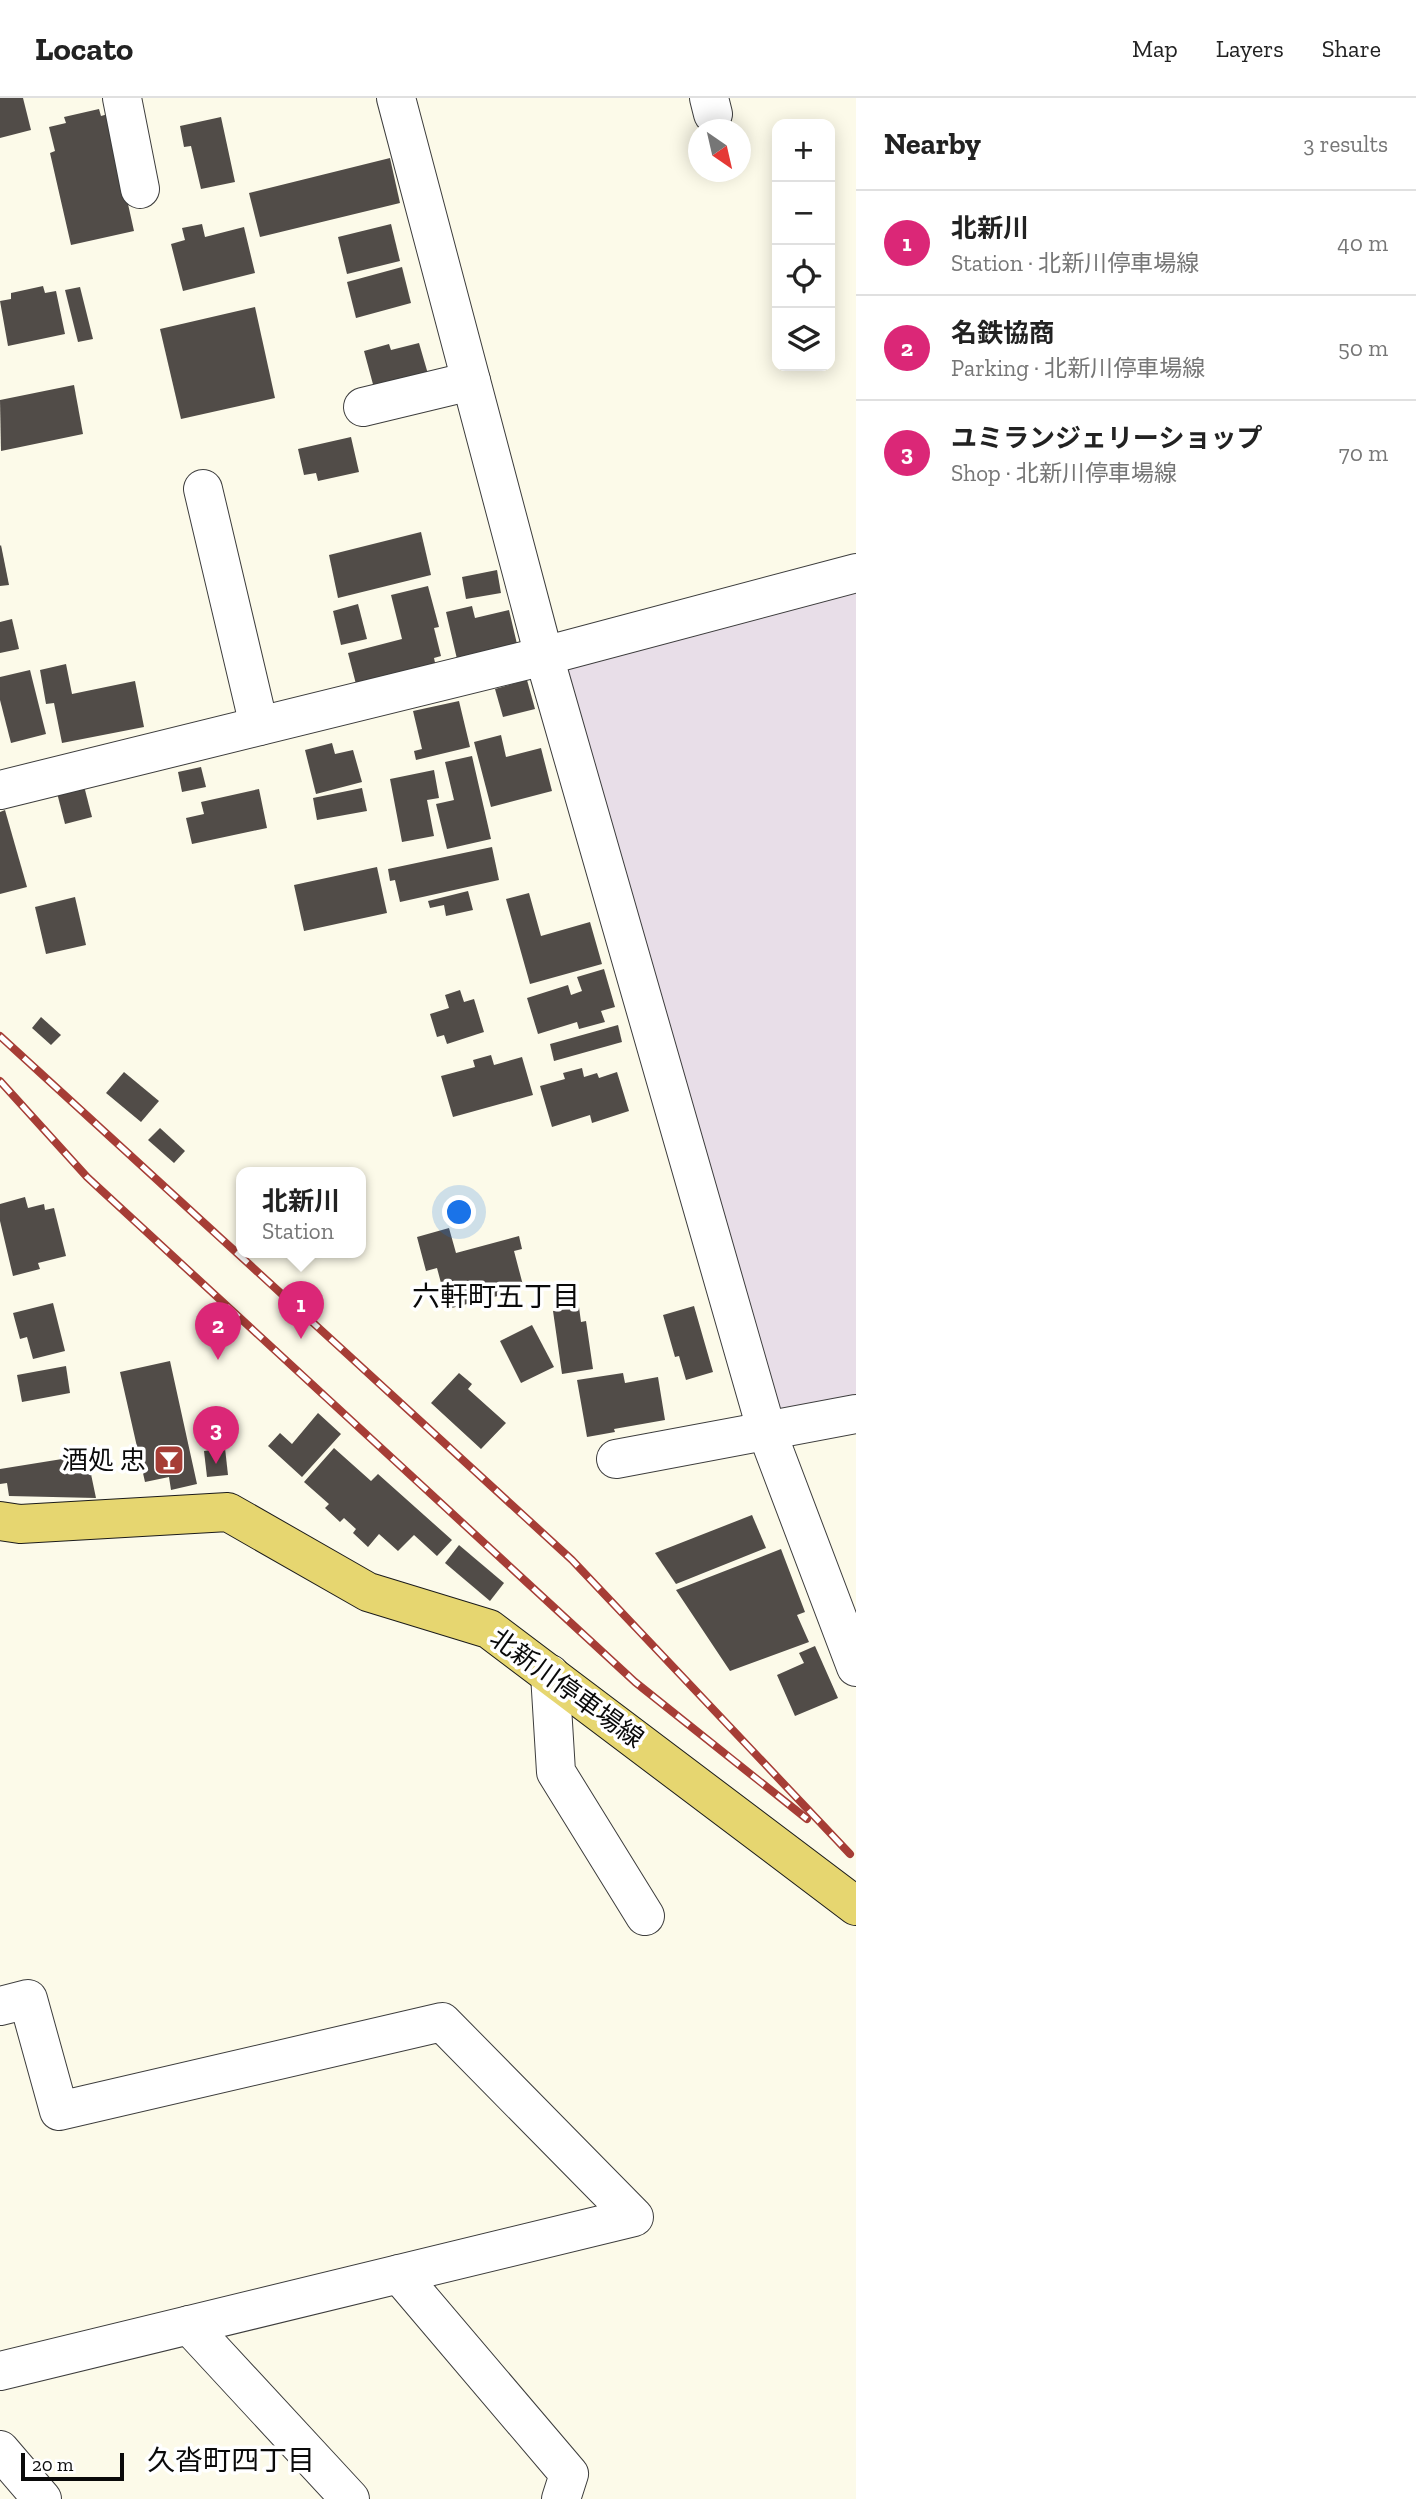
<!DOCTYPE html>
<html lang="en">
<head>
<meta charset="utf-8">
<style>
  :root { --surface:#fff; --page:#f2f2f2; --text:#222; --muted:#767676; --line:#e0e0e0; --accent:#db2777 }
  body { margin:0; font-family:"Zilla Slab","Noto Sans JP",serif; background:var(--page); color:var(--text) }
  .controls { position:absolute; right:21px; top:21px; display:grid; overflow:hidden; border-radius:14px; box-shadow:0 4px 18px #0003 }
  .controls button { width:63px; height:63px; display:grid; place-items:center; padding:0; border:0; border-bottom:2px solid var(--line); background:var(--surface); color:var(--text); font:35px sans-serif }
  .compass { position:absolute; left:688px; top:21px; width:63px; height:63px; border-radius:50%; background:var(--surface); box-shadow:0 4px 18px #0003; rotate:146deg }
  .scale { position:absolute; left:21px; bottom:18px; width:103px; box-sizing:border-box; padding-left:7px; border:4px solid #0a0a0a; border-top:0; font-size:19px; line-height:24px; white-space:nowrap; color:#0a0a0a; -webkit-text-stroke:5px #fff; paint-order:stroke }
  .you { position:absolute; left:460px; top:1115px; width:24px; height:24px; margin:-18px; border:5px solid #fff; border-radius:50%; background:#1a73e8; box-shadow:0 0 0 10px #1a73e833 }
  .badge { display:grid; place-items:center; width:46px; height:46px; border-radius:50%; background:var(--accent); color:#fff; font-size:23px; font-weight:700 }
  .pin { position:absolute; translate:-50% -58px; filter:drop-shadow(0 2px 4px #0008) }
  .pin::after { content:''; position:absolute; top:37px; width:24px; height:21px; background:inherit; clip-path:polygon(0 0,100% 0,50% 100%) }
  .popup { position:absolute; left:236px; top:1069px; width:130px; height:91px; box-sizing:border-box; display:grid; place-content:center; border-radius:14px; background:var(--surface); filter:drop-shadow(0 2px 5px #0005); font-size:23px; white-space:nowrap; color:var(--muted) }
  .popup b { font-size:26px; color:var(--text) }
  .popup::after { content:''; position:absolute; left:50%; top:100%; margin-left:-14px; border:14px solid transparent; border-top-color:var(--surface) }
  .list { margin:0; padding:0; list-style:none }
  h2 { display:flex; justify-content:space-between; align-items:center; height:91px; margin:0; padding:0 28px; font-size:30px }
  h2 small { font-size:23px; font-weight:400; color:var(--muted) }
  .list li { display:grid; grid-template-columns:46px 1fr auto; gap:21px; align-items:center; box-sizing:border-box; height:105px; padding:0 28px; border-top:2px solid var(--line) }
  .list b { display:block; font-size:26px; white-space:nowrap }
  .list p { margin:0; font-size:23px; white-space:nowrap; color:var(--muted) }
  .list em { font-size:23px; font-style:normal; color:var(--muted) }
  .icon { flex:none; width:38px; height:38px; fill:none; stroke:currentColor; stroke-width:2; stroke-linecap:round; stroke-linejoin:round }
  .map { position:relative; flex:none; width:856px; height:2401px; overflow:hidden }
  header { display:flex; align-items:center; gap:42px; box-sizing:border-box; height:98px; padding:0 35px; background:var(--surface); border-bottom:2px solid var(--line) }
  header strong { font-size:33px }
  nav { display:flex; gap:38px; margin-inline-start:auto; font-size:24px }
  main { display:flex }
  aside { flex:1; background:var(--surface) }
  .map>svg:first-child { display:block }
  .industrial { fill:#e8dee8 }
  .building { fill:#514c48 }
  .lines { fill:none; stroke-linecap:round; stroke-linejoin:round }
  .minor-casing { stroke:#3d3d3d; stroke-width:40 }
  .major-casing { stroke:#1b1b1b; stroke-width:40 }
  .minor { stroke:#fff; stroke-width:38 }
  .major { stroke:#e6d670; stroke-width:38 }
  .rail-casing { stroke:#a63d36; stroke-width:8 }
  .rail { stroke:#fff; stroke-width:5; stroke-dasharray:16; stroke-linecap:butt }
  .labels { text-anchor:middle; stroke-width:7; stroke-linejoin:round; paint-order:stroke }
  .poi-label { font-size:26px; fill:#0a0a0a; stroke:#fff; text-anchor:end }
  .street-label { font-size:26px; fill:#0a0a0a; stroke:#fff }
  .neighbourhood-label { font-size:28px; fill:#0a0a0a; stroke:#fff }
</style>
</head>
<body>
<header>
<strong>Locato</strong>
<nav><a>Map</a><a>Layers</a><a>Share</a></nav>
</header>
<main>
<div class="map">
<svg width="856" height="2401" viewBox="0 0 856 2401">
  <rect width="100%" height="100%" fill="#fcfae9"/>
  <!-- industrial -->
  <polygon class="industrial" points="856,479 856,1316 767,1334 544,558"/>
  <!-- building -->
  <g class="building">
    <polygon points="0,0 23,0 31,32 0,40"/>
    <polygon points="99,11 101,18 108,16 134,133 71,147 50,55 55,53 49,29 66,25 64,19"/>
    <polygon points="221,19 235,84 201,91 191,48 184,49 180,28"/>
    <polygon points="390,60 400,105 260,139 249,95"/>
    <polygon points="202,126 205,139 244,129 255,175 183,193 171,146 185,142 182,130"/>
    <polygon points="391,126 400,163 347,176 338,139"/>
    <polygon points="402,169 411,205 356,220 347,184"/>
    <polygon points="43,188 45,195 56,193 65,236 8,248 0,203 11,201 11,195"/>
    <polygon points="80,189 93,241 78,244 65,192"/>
    <polygon points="255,209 275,300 181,321 160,231"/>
    <polygon points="419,245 428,276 374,290 364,253 389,246 391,252"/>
    <polygon points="74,287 83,336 1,353 0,302"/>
    <polygon points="351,339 359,374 318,383 316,375 304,377 298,351"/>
    <polygon points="421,434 431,477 338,500 329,457"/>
    <polygon points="1,447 9,487 0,488 0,448"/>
    <polygon points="497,472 501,495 466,501 462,479"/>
    <polygon points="428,488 439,529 434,530 441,558 434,560 436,569 357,590 348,555 402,541 391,497"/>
    <polygon points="358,506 367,541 341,547 333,513"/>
    <polygon points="472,508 475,520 509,512 517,546 457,561 446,514"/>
    <polygon points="12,521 19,551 0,555 0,524"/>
    <polygon points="66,566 72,596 135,583 144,629 62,645 54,605 46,606 40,572"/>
    <polygon points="30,572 46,636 11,645 0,602 0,579"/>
    <polygon points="527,582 535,611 503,619 495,591"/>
    <polygon points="459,603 470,649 416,662 414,653 422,651 413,613"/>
    <polygon points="501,637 506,659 541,650 552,693 491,709 474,644"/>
    <polygon points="332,645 335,656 353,652 362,684 316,696 305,652"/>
    <polygon points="472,658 491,741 447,751 436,706 454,702 445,664"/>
    <polygon points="201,669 206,689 182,694 178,674"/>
    <polygon points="434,672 439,700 427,702 434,738 402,744 390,681"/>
    <polygon points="84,688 92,719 65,726 57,695"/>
    <polygon points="362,690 367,713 317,722 313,700"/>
    <polygon points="259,691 267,730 192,746 186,720 204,716 201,704"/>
    <polygon points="5,712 27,789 0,796 0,714"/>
    <polygon points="492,749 499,782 400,804 395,782 390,783 388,771"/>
    <polygon points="377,769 387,815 304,833 294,787"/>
    <polygon points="468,793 473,812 446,818 444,807 430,810 428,803"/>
    <polygon points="529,795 541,838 590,824 602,866 530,886 506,801"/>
    <polygon points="75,799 86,847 46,856 35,809"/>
    <polygon points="604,871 615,909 601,913 605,924 579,931 577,924 538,936 527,900 568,887 571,897 582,893 577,879"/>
    <polygon points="460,892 464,904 474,901 484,934 447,946 444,937 437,939 430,916 449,910 445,897"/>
    <polygon points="41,919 61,937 51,947 32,930"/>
    <polygon points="618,927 622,944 554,963 550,946"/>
    <polygon points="491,957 494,967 522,959 533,997 453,1019 441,978 475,969 473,962"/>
    <polygon points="582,970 584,979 597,975 599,980 617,974 629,1013 592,1025 590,1017 552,1029 540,988 565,981 563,975"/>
    <polygon points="124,974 159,1003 141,1024 106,995"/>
    <polygon points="160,1030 185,1053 174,1065 148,1042"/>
    <polygon points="25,1099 28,1110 44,1106 45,1112 54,1110 66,1158 38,1165 40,1171 13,1178 0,1123 0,1106"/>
    <polygon points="449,1130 456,1155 519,1138 522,1151 514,1153 524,1191 448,1211 437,1170 426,1173 417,1139"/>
    <polygon points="53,1205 65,1253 33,1261 27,1239 20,1241 13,1215"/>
    <polygon points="694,1208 713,1274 686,1282 679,1258 675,1259 663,1217"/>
    <polygon points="579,1209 581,1224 586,1223 593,1271 562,1276 553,1213"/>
    <polygon points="532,1227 554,1269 521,1285 500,1243"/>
    <polygon points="170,1263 197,1386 171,1392 169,1379 145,1384 120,1274"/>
    <polygon points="66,1268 70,1295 22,1304 17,1277"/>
    <polygon points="459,1275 472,1286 468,1291 506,1325 481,1351 431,1305"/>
    <polygon points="623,1275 625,1285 658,1279 665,1322 614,1331 615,1334 587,1339 577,1282"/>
    <polygon points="318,1315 341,1336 302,1379 268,1348 280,1335 292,1346"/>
    <polygon points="225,1350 228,1377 207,1379 204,1353"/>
    <polygon points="334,1350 371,1383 378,1376 452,1442 437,1458 414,1437 398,1453 379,1436 368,1449 353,1435 356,1431 344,1420 340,1424 325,1410 329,1406 304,1384"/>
    <polygon points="87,1357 96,1400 9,1398 7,1385 0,1386 0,1371"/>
    <polygon points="752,1417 766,1450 676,1486 655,1455"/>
    <polygon points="459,1447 504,1485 490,1503 445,1465"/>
    <polygon points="781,1451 805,1514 797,1517 809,1544 730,1573 676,1492"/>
    <polygon points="815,1548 838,1600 795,1618 777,1577 804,1565 799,1555"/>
  </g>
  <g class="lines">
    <!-- minor casing -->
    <g class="minor-casing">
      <g id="minor">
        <polyline points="122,0 140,91"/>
        <polyline points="396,0 544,558 767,1334 856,1569"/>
        <polyline points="709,0 713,16"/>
        <polyline points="363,309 471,283"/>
        <polyline points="203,391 259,628"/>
        <polyline points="0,692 544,558 856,475"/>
        <polyline points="616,1361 856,1316"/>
        <polyline points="550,1576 556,1674 645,1818"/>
        <polyline points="0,1908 28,1901 59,2013 442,1924 634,2119 0,2273"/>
        <polyline points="399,2176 569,2376 561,2401"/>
        <polyline points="189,2227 350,2401"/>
        <polyline points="0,2352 42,2401"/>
      </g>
    </g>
    <!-- major casing -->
    <g class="major-casing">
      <polyline id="major" points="0,1423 20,1426 228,1414 368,1494 489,1531 856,1808"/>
    </g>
    <!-- minor -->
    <use href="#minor" class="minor"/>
    <!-- major -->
    <use href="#major" class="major"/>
    <!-- rail casing -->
    <g class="rail-casing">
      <g id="rail">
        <polyline points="0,938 572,1462 850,1756"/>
        <polyline points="0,983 87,1079 635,1584 807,1721"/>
      </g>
    </g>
    <!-- rail -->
    <use href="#rail" class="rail"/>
  </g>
  <!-- icons -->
  <defs>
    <g id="bar-square" transform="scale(1.575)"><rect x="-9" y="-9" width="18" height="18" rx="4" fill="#a63d36" stroke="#fff"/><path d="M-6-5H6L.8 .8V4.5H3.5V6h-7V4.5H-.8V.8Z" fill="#fff"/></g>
  </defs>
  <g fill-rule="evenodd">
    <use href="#bar-square" x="169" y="1362"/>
  </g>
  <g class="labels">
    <!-- poi labels -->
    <g class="poi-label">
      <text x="146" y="1371">酒処 忠</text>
    </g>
    <!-- street labels -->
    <g class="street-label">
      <text transform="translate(567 1590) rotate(36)" y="9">北新川停車場線</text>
    </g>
    <!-- neighbourhood labels -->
    <g class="neighbourhood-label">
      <text x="496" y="1208">六軒町五丁目</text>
      <text x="231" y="2372">久沓町四丁目</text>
    </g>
  </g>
</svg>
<div class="controls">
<button>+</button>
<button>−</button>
<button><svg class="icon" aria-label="locate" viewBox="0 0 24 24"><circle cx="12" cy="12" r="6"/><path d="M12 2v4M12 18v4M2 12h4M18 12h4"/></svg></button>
<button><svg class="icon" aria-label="layers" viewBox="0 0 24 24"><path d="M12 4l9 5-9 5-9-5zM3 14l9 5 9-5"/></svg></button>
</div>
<svg class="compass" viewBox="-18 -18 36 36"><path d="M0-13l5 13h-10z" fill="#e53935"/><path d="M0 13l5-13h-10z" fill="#767676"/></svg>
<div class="scale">20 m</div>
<div class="you"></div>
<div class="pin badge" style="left:301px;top:1241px">1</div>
<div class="popup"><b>北新川</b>Station</div>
<div class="pin badge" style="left:218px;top:1262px">2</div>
<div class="pin badge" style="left:216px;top:1366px">3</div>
</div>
<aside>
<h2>Nearby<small>3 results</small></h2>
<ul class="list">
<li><span class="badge">1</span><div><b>北新川</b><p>Station · 北新川停車場線</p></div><em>40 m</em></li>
<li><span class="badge">2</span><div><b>名鉄協商</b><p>Parking · 北新川停車場線</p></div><em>50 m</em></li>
<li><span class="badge">3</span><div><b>ユミランジェリーショップ</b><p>Shop · 北新川停車場線</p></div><em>70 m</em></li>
</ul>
</aside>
</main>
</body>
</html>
